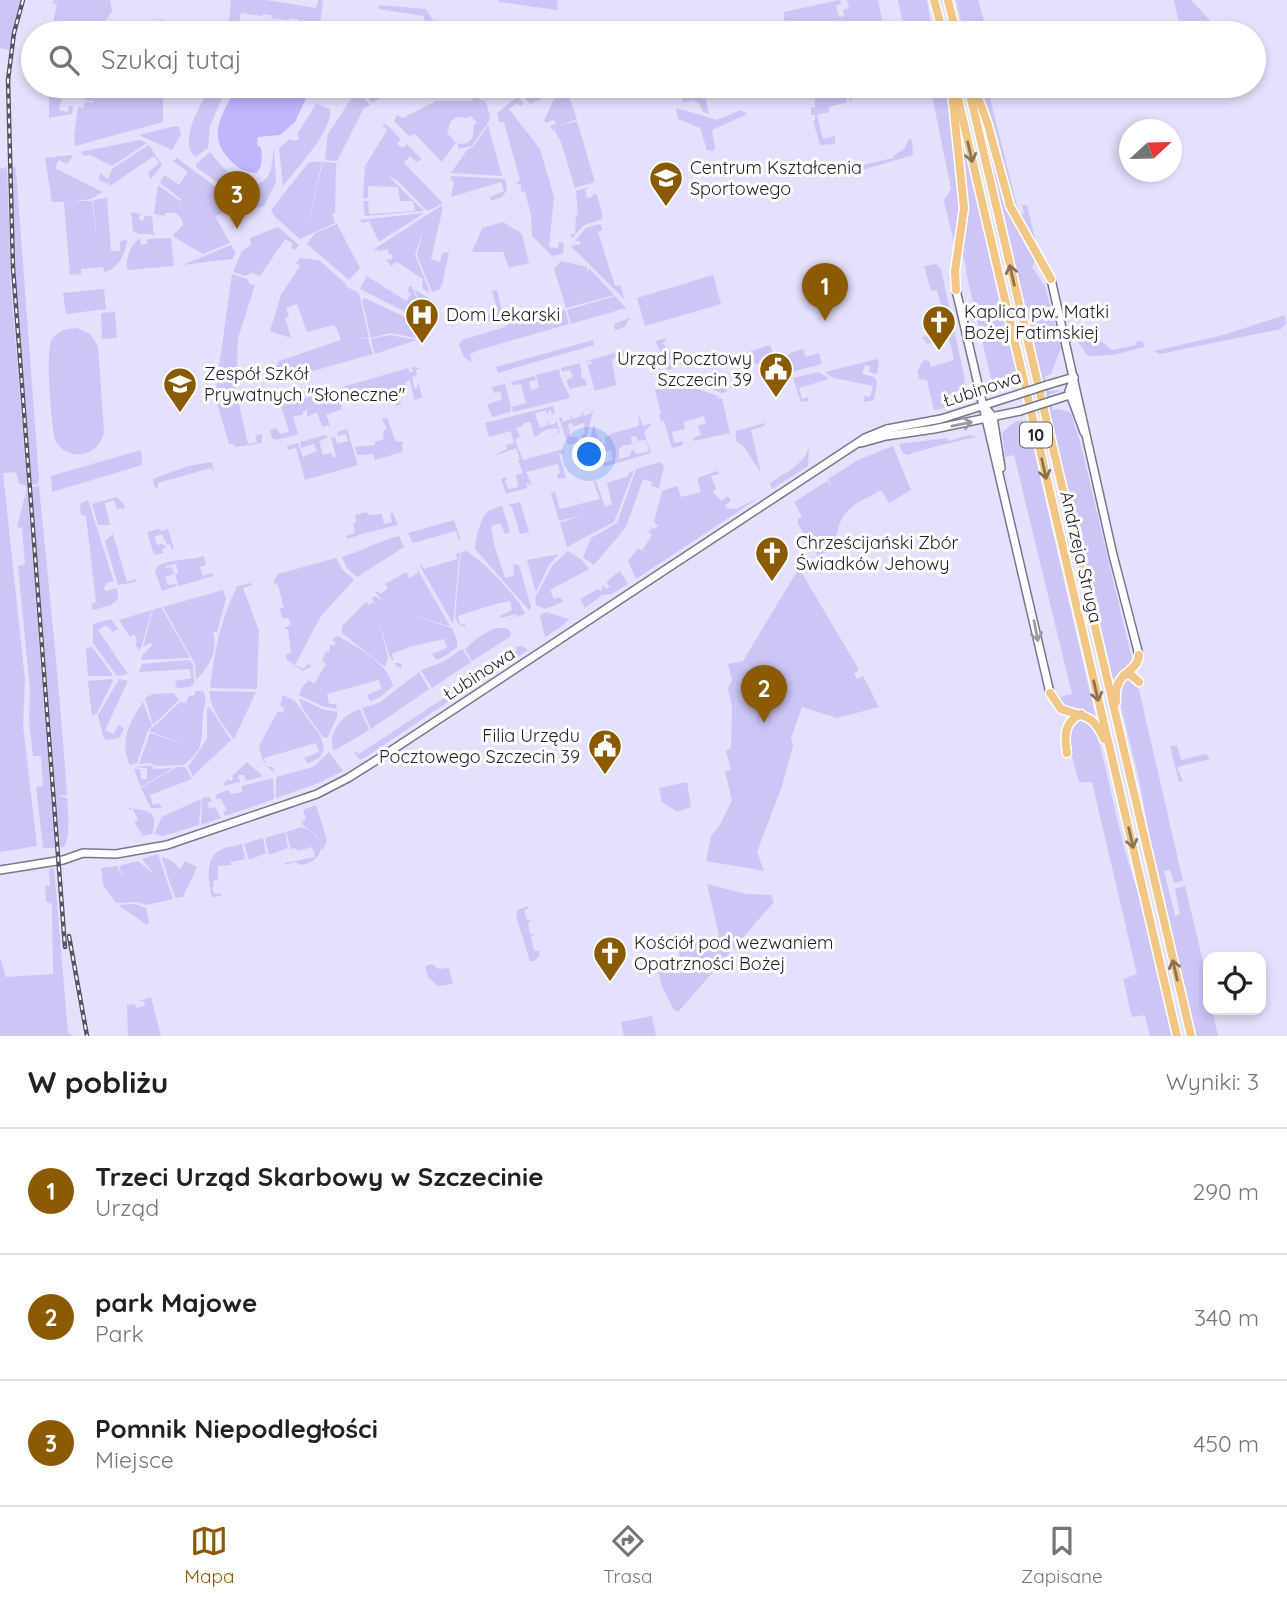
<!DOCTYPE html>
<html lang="pl">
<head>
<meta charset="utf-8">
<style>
  :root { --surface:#fff; --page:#f2f2f2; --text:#202124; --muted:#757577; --line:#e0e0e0; --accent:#8b5b03 }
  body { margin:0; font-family:Quicksand,sans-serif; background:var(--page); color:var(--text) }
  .controls { position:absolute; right:21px; bottom:21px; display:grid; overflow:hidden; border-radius:14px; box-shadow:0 4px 10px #0003 }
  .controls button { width:63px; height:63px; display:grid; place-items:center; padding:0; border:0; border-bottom:2px solid var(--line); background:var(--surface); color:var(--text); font:35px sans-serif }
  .compass { position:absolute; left:1119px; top:119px; width:63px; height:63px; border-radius:50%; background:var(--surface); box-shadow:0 4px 10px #0003; rotate:68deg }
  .you { position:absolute; left:590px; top:455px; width:24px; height:24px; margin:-18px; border:5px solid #fff; border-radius:50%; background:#1a73e8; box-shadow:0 0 0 10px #1a73e833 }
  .badge { display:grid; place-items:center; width:46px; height:46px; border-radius:50%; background:var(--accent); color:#fff; font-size:23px; font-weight:700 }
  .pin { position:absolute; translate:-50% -58px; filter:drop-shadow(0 2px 4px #0008) }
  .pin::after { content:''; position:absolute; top:37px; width:24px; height:21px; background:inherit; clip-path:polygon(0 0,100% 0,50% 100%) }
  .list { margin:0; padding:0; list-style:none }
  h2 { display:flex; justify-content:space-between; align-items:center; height:91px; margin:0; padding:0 28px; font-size:30px }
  h2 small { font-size:23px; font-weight:400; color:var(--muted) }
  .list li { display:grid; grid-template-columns:46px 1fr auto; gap:21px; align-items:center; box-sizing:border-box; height:126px; padding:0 28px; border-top:2px solid var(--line) }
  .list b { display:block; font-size:26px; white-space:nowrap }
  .list p { margin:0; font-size:23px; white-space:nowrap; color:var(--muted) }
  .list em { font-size:23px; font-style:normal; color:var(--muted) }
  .icon { flex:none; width:38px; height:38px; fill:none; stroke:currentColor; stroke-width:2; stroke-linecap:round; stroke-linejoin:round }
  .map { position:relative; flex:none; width:1287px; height:1036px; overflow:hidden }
  .search { position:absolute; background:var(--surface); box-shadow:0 4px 10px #0003; left:21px; right:21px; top:21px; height:77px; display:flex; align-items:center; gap:18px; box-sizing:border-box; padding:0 24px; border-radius:38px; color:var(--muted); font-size:26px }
  .sheet { height:469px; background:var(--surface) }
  nav { display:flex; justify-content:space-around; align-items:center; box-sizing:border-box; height:98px; border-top:2px solid var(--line); background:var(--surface); font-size:19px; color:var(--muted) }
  nav a { display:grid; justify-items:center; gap:4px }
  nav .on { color:var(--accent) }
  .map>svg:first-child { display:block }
  .green { fill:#ccc5f6; fill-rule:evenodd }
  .water { fill:#c1b6fd }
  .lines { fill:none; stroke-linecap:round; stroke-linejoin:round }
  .secondary-casing { stroke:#78758e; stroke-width:10 }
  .primary-casing { stroke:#fff; stroke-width:11 }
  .secondary { stroke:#fff; stroke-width:7 }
  .primary { stroke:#f2c786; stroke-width:8 }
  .rail-casing { stroke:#575564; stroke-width:4.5 }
  .rail { stroke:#fff; stroke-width:2; stroke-dasharray:5; stroke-linecap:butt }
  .secondary-bridge-casing { stroke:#78758e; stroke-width:10; stroke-linecap:butt }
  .secondary-bridge { stroke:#fff; stroke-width:7 }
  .oneway { stroke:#8a7358 }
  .oneway2 { stroke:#9b9a9f }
  .labels { text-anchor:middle; stroke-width:6; stroke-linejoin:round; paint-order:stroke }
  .shield { fill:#fff; stroke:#646269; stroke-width:2 }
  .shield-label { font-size:16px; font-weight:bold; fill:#211f29 }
  .poi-label { font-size:18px; fill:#211f29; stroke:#fff; text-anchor:start }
  .street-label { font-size:18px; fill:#211f29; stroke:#fff }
</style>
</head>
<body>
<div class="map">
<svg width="1287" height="1036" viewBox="0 0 1287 1036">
  <rect width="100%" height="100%" fill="#e4e1fd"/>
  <!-- green -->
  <g class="green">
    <polygon points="0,0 21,0 9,50 0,48"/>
    <polygon points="54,0 110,0 112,12 94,33 51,33 57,4 53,3"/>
    <polygon points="231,0 266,0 316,8 318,0 323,0 320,25 298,21 298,19 290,18 289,20 272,18 271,15 263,14 262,16 241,13 239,22 248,23 250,30 233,27 229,23"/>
    <polygon points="498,0 557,0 558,10 499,2"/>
    <polygon points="840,0 841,4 836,6 839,17 844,16 843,10 849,8 847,0 878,0 883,26 877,33 823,33 784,20 784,12"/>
    <polygon points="898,0 927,0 932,33 905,33"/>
    <polygon points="956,0 978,0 984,21 965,26 961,21"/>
    <polygon points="1174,0 1191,0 1222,33 1181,33"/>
    <polygon points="379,5 426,9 435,24 433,33 430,33 429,24 424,23 424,16 379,9"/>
    <polygon points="163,19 166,25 184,22 216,26 201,25 151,31 151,33 139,33 148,29 147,25"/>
    <polygon points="49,86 64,86 59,110 68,112 69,106 73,106 72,114 49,118"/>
    <polygon points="89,86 154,86 163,91 163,122 75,146 74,136 78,107 83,108 85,102 93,103 93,101 85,101"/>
    <path d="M 211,86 L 227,86 L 210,126 L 208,148 L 195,157 C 178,141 201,103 211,86 Z"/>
    <polygon points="364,86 401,86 372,103 361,89"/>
    <polygon points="523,86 531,86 530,88 533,86 567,87 530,104 522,95"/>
    <polygon points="699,86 703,86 709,114 703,112 699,103 691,100 683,103 683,90 699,89"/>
    <polygon points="815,86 854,86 854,95 850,102 846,87 832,90 832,92 845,93 847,102 829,107 829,112 817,115 823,139 835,136 835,144 820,145 813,121 815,120 815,115 811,115 811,107 815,107"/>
    <path d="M 930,86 L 947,86 L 960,128 L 1017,376 L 1008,378 L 1010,388 L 993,387 L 966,272 C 966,261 965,258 956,252 L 944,200 L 951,189 Z"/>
    <polygon points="978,86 987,86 1017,206 1020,214 1024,214 1022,205 1027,205 1039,255 1013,208"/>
    <polygon points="357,90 370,105 364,108 337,161 325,160 328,134"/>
    <polygon points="567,91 577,119 556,127 577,121 595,182 575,188 561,142 554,129 552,130 550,126 556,124 554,120 545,123 544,120 555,97"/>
    <polygon points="473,97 486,102 490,117 489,121 472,146 458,149 458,144 467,143 473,137 474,125 477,123 470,115 468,118 457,117 451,121 447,133 456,143 442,162 415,134 409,136 394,121 397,115 403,118 436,101 472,101"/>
    <polygon points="516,98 519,98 524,103 520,106 517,103 509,109 540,149 554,197 549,247 558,248 559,242 564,243 563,254 552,256 532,236 531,215 525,192 521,191 521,184 516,184 520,180 504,122 499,122 497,113"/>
    <path d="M 316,104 L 330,109 C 334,129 296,169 283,186 L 279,148 L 290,139 L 294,141 L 299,139 L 298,133 Z"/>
    <polygon points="676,108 717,120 741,110 747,114 712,130 715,148 713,151 707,150 700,128 678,119"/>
    <polygon points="981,115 1013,218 1036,260 1032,267 1045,286 1061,348 1051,374 1045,377 1049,391 1062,390 1049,395 1053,410 1059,409 1071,413 1080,441 1133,664 1119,674 1114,684 1026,317"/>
    <polygon points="386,124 401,139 397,144 403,148 407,144 422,159 416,162 410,156 404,163 441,201 442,204 427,211 397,180 388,176 424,211 365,216 363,201 368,201 369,214 415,211 413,201 400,201 398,187 368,186 368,198 363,198 365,167 369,168 365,166 386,132 387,129 382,126"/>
    <polygon points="488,125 502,176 451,173 467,150 474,146"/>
    <polygon points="175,126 179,127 181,134 172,150 139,135"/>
    <polygon points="909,138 912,140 913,155 859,171 858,166 893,158 893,156 905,148"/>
    <polygon points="140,140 147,143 112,166 90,155 84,156 80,152"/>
    <polygon points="149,145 162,165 151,179 148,173 159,163 154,156 110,186 108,181 108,184 99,180 100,173 108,179 113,168"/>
    <path d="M 274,148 L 276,182 L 264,206 L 254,209 L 196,167 L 196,164 L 210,152 C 221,166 250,200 268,176 C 273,169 272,156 274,148 Z"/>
    <path d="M 70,155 L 73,156 L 67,164 L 59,160 L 55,168 L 103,192 L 91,199 L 74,201 L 92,201 L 97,242 L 93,200 L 107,198 L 111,251 L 120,251 L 120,241 L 127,240 C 126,254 118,269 104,272 L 103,267 L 81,269 L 81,274 L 70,275 L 64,202 L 52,202 L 45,158 Z"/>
    <path d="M 177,158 L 248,211 L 235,217 L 230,210 L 215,216 L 230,243 L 203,254 L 174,237 L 173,235 L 183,225 C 182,215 174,210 164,214 L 165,216 L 154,214 L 158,185 L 180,201 L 182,200 L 160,183 L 164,175 L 179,185 L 188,172 L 173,161 Z"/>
    <polygon points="309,162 322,162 306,233 323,162 336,163 335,213 332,214 335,223 300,239 275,217 271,210"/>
    <polygon points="11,166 15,167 16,170 39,478 38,484 32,485 16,285"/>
    <polygon points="7,167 11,286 27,486 19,484 16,472 3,473 25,680 23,726 37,846 0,852 0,169"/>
    <polygon points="452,176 505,179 507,190 502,197 491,201 490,197 504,191 501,182 451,197 454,183 450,178"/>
    <polygon points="590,187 585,190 587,198 592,197 594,193 597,195 602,213 602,219 584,225 572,238 571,234 575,234 576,217 574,216 578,215 576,191"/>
    <polygon points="441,206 443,207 431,259 440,262 442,253 449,252 442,285 439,290 432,292 417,255 423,231 415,254 430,293 422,288 423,279 397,262 391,266 386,259 391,260 393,255 388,253 388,249 381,251 374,249"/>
    <path d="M 131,212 L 140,214 L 139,219 L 143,221 L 145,216 L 152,216 L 154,235 C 148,233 139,236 133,231 Z"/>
    <polygon points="424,213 379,242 369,221 363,223 359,220"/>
    <polygon points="503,222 522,234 529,263 509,268 503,252 472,252 482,228"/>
    <polygon points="337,224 360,268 349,280 307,244 315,233"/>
    <polygon points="600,224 603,230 598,232 615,286 620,285 625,300 571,246 580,244 580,241 575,241 586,228"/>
    <polygon points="278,227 299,245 295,250 291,247 293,244 285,239 260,276 252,273 245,276 233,272 242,251 251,245 250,238"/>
    <path d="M 140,238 L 141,245 L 147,244 L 147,239 L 171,238 L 174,266 L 128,270 C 124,261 131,244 140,238 Z"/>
    <polygon points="231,245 236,253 232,259 182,265"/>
    <polygon points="300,258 319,260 346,284 345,286 359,293 369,338 358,338 368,339 373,354 274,382 273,372 279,361 341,340 336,327 333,325 307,332 297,304 286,308 289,316 285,318 291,338 270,331 281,295 300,266 296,263"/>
    <polygon points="561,261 587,267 587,273 589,268 614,295 566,308 554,269"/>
    <polygon points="936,264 941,269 965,380 958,401 948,407 934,410 927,380 919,379 917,371 924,360 929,361 931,367 954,360 949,338 927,344 922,337 934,335 946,324 937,290 931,291 924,266"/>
    <polygon points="232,274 247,279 250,284 255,285 238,338 236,391 248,444 257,442 255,436 262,434 262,443 235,447 234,444 229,444 215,396"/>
    <polygon points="713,275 721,304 645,326 637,298"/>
    <polygon points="367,276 406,301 411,294 407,291 410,286 412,287 427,323 360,289"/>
    <polygon points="104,289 106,309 66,314 63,293"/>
    <polygon points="414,289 435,302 438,309 433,326 429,323"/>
    <polygon points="497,290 504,320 497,324 493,320 481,323 479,317 498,312 492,291"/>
    <polygon points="615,296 626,308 629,319 625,327 615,330 614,324 629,318 626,308 571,324 567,310"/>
    <polygon points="365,298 432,330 431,333 416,338 390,333 371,338 362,300"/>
    <polygon points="516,306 518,320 510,323 512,324 565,310 569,324 479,350 470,354 472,362 464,357 459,345 462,340 505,327 510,323 509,311"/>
    <polygon points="115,312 117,338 102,339 101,313"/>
    <polygon points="1285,315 1286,324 1281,329 1160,354 1154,351 1223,335"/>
    <polygon points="1086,326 1088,327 1087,330 1112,350 1136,345 1136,342 1142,341 1145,347 1113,355 1088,356 1075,338 1081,329"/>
    <path d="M 77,328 L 90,334 L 98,346 L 104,432 C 99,457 68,463 55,440 C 51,425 45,350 52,339 C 58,331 68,328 77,328 Z"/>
    <polygon points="390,335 417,340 375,354 371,339"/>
    <path d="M 667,338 L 663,343 L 668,352 L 676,350 L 680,361 L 672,363 L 674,368 L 667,370 L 663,364 C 650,367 646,368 637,357 L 645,355 L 647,361 L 662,355 L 655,341 Z"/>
    <polygon points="593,340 594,345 498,373 496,367"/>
    <polygon points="770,345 775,358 769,360 768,357 759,360 760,363 755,364 754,361 745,364 745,366 741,367 740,365 731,367 730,364 711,369 709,363 735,356 737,361 741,360 740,355"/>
    <polygon points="628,349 629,354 612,359 616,385 595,391 587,363 591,365 591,361 583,362"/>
    <polygon points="803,349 806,357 819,353 822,364 791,372 787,354 790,355 790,353"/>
    <polygon points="877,359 879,362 877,374 869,372 870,366 865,365 862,374 874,377 877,382 874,400 864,402 864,396 870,397 873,386 833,378 825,372"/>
    <polygon points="580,363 582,378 585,379 587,385 570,389 566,380 573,378 570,370 562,372 561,368"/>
    <polygon points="414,367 420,369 416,370 417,375 412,377 414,388 418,387 417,384 419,383 422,398 414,400 410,380 405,382 406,386 397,391 401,404 396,406 393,394 381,397 378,388 374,389 377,399 368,399 367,396 367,399 359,401 357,397 340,402 342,409 326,415 330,425 322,427 317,412 307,417 307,410 302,412 303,415 293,416 298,434 277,440 272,438 270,430 276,428 280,434 289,432 281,405 408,368 410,372 414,371 411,368"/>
    <path d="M 559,369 C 560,380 566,388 570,398 L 513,412 L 512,407 L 526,403 L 521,384 L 512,385 L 511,382 L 535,376 L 536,380 L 529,382 L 531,390 L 539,388 L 536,375 Z"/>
    <polygon points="819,372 829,379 799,388 802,399 808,397 809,401 801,402 793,378"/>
    <polygon points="710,374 726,379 728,388 726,392 721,393 692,379"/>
    <polygon points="680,383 718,396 719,397 716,397 722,399 730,433 694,441 693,438 701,435 698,426 706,423 704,416 684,422 685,429 672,432 674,443 683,441 683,445 672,448 664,421 661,421 659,415 661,414 655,390"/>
    <polygon points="505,384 511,406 510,412 492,417 487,405 502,399 500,391 494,393 492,387"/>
    <path d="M 553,406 L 555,413 L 552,414 L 550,409 L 547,415 L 546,410 L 535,413 L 540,428 L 548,425 L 547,421 L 550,425 L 556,423 L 556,418 L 560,433 L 558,433 L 558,429 C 551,427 541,431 538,436 L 534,436 L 531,423 L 528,422 L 523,424 L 523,426 L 516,428 L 520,436 L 515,440 L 523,460 L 563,449 L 564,453 L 559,454 L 566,478 L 558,479 L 557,475 L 560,473 L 558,464 L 526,472 L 532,486 L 526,482 L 527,488 L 506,494 L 501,479 L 508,477 L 505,481 L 508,489 L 518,487 L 516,475 L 523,473 L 518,460 L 520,459 L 516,448 L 497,455 L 495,455 L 507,449 L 506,445 L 514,443 L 511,431 L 489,437 L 485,423 Z"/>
    <polygon points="591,409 593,411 586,440 583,441 581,435 585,434 584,423 574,426 572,423 568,424 570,437 577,437 580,442 568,445 559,418 561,417 563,422 571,419 570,414 573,419 581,416 582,411 584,416 592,413"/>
    <path d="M 638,414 L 643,426 L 652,423 L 644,433 L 651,453 L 604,467 L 603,463 L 613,460 L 611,450 L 600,454 L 598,452 L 596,453 L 600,468 L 598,468 L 594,458 L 583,444 L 589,442 L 594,424 L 598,439 L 601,439 L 603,444 L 605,443 L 604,438 L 613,433 L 639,426 ZM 636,436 L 638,441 L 646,440 L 649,451 L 637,454 L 632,449 L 630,456 L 619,459 L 619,449 L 623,445 L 629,445 L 632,443 L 631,437 Z"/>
    <polygon points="387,418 396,442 403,441 402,452 375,460 373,454 357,455 355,447 375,445 375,442 384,439 383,431 387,429 382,419"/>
    <polygon points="1022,420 1028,425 1096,719 1083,711 1063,707 1060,697 1072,694 1014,455 1005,457 1002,433 1014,422"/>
    <polygon points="765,423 765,426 751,430 761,473 744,447 736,441 736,431"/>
    <polygon points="347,429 358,465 305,480 296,448 288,450 287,446 298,443 303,457 317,451 314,444 301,448 300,442 326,435 327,438 319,441 323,455 331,453 333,458 336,456 331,438 335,437 337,444 348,441 346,434 338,436 337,432"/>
    <polygon points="969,435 976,437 937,446 907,455 903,453 899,444 947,438 948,441"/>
    <path d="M 809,445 L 808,466 L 772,489 L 770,483 C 786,472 805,465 809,445 Z"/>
    <path d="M 893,446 L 911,490 L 889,503 L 881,490 C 851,507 839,508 835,546 L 818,557 L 798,524 L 798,519 L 802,517 L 794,502 L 827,481 L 832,486 L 828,479 L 858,460 Z"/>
    <polygon points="141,450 142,465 52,492 51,476"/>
    <polygon points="212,462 214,473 211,468 158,483 158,489 154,486 153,479 188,466"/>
    <polygon points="660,462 664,466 659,488 651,486 652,482 643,479 626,527 594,565 583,558 591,538 617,523 636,469"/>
    <polygon points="634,470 614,522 567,547 560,523 582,515 559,521 551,493 555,492 560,509 600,499 593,481 596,481 605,507 612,504 607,483 628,476 630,472"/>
    <polygon points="717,471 720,474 711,476 716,489 713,492 721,501 728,496 731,501 725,505 727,508 736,509 760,497 636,579 628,561 638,548 642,551 652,535 648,531 652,530 650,527 655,529 658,525 654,522 662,491 677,486 681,497 701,492 697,478"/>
    <path d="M 39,486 C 49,589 60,692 67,795 L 58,796 L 67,798 C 68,813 71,833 64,847 L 60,847 L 32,487 Z"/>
    <polygon points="27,488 55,848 43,848 36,787 43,786 41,756 33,756 29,721 30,690 18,566 25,564 22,528 17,527"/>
    <polygon points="116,497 124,504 125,508 117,509 114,500 105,503 110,525 98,525 92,504"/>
    <polygon points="88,500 114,582 108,582 103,588 106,591 117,588 118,599 111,605 93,610 91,604 96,602 86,516 81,515 80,504"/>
    <polygon points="520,502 529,532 520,534 512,507 508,505"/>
    <path d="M 502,506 L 510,532 L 505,534 L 500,523 L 491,526 L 494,544 L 505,578 L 514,576 L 513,564 L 519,565 L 531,607 L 529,610 L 475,549 C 475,539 481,515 490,510 C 494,508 498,507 502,506 Z"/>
    <polygon points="367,512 368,515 382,514 384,524 392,522 390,513 393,513 398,525 366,533 365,531 365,533 347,539 346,536 355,533 353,523 356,522 355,515"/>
    <polygon points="454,520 461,540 459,540 456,531 413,543 408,533"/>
    <polygon points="159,529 161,531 168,529 174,549 172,550 170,544 167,545 162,534 154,537 157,545 162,544 166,547 162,549 163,553 154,555 147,532"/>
    <polygon points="113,534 127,582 137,579 135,582 118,585 105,541"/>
    <path d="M 399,536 L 404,547 L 357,577 L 346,567 L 342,557 C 362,551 379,541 399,536 Z"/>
    <path d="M 465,551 C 477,554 523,602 525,614 L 504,621 L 517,616 L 516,614 L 501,618 L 500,616 L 512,610 L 510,601 L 492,605 L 458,616 L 460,625 L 465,624 L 465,626 L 460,626 L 455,618 L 460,559 L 462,552 Z"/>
    <polygon points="568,551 582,560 589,569 550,590 554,599 560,597 563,602 545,609 536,605 535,598 552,566"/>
    <polygon points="461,552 459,559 453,624 420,566 421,564 424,569 457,559 456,554"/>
    <polygon points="559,554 549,565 536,592 527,560"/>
    <path d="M 204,556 L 206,565 L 200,567 L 203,576 L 212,573 L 213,576 L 179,586 L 175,575 L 178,573 L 176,564 L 166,566 L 166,568 L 172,567 L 174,574 L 165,577 L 168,585 L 176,584 L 177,586 L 162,591 L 155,571 L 157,566 C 173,558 186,561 204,556 Z"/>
    <polygon points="336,558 342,569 354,580 321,616 295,665 304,669 307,664 312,666 303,671 286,659 286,655 291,652 288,629 284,629 291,624 288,618 282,618 280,608 284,608 278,585 273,582 278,574"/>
    <polygon points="416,567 450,626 405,613 452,628 457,640 457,647 447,655 436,660 432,654 447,648 444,639 409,647 392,654 394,663 401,663 402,668 397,667 389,655 379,621 388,658 385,667 342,633 342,626 366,602 369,605 372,602 375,604 372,598 375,596 384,602 375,592 377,591 381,594 388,588 385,584 406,572 409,578 418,573"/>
    <polygon points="799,568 859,670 854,674 857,679 863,676 879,707 837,718 802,707 791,738 793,746 782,786 757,852 764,871 706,861 711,836 721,823 732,800 725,772 731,769 726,751 731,748 732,708 728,688 732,680 728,664 743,661"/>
    <polygon points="620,571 628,584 612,594 602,595 585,608 580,599 598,589 601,591 603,585 606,589 610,587 606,582"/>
    <path d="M 250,583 L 256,588 L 252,585 L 243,588 L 259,631 L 257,689 L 210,688 C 214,652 221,619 237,586 Z"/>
    <path d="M 223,590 L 226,599 L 217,632 L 213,632 C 218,652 210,665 196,680 L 195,664 L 163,607 Z"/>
    <polygon points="161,607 189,656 189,658 141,660 142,656 152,645 150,643 143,647 153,610"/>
    <polygon points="152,610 141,648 139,650 135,644 137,642 135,634 130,637 119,620"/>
    <polygon points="546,612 569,619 561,627 545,637 540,616"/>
    <polygon points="111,619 118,629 113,632 106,625 98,630 128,674 117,676 93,643 93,624"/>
    <path d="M 497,628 L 507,628 L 511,633 L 510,637 L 472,661 L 465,649 C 475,640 480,634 497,628 Z"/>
    <path d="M 338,636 C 358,648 387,662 393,686 L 380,697 L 370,702 L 367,695 L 381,689 L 379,680 L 327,694 L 329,704 L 336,704 L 337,709 L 322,706 L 299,695 L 303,686 L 309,680 L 314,684 L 326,664 L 322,661 L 326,651 L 329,652 L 330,644 L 333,646 L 336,643 L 332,640 Z"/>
    <polygon points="522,646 528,650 452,699 448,698 451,700 367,756 360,760 354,753 356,751 359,754 517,650 516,647"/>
    <polygon points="92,647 112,674 113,676 88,676 86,648"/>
    <polygon points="462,649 471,662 432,688 421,670 443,662"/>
    <polygon points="189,660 193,664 194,683 190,687 177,688 175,681 191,678 190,669 139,672 142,664"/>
    <polygon points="419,672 429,689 371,729 362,708 379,703"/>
    <polygon points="112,679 113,681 97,713 92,716 88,681"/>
    <polygon points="119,679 128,681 105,730 113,734 119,725 124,729 119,738 106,740 103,736 98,715"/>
    <polygon points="1128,679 1135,682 1139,690 1183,881 1174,883 1170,870 1164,871 1175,916 1180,914 1175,889 1185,886 1206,974 1208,1010 1212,1010 1218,1036 1196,1036 1149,836 1140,784 1119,698 1119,691 1122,681"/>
    <path d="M 195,691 L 203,691 C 208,699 204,705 203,714 C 201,736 206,750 183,765 L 155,766 L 150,763 L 139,764 L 150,733 L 185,745 L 149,731 L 180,702 L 186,703 L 189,696 L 195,695 Z"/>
    <path d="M 210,691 L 256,692 L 234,739 C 224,726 209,708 210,691 Z"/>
    <polygon points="174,693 179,700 153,725 145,698 153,694"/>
    <path d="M 283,695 L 295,701 L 321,737 L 324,750 L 320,757 L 308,764 L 304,758 L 319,752 L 316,743 L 264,758 L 266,767 L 273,767 L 275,772 C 263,766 262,759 259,746 L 278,711 L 283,713 L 284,708 L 280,706 Z"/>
    <polygon points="299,698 322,709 337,712 337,717 327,738 323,737 302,708"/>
    <path d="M 143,702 L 152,726 L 148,730 L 137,763 L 130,765 C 119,741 129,723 143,702 Z"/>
    <polygon points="207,708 210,708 231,740 193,776 188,767 207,739"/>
    <path d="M 360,709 L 369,730 L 334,751 C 326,732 343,715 360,709 Z"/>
    <path d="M 1084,718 L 1096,728 L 1124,848 L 1140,900 L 1172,1036 L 1150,1036 L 1145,1015 L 1132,1017 L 1123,979 L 1137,974 L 1092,782 L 1079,782 C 1074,761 1058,727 1084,718 Z"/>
    <polygon points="1177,745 1181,760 1206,754 1210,759 1177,767 1183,781 1179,782 1170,746"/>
    <polygon points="329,752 343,771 316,784 276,798 276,777 313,767"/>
    <polygon points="247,762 263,776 246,781 244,775 238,775 240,782 224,786 224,783 228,779 231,781 233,779 232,776"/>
    <polygon points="150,765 154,769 173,768 141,787 134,769 140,769 141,779 147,779 147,768 134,767"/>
    <polygon points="177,767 185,767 192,779 150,795 153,805 159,803 162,808 151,808 141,788"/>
    <polygon points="273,778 274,799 225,816 223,812 227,810 221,799 215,799 217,794 228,790 231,794 242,792 242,786"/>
    <polygon points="687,782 691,807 677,812 662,802 659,788"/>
    <polygon points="209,797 212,801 207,803 209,809 215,807 221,818 201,825 202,798"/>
    <polygon points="201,799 199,825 163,836 154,834 162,817"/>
    <polygon points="316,805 327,840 322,851 317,836 303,825 302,822 306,819 303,810"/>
    <path d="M 129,808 C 149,811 159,810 152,834 L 143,836 L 134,822 L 138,820 L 133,809 L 129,810 Z"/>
    <path d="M 302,827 C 325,835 329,860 301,865 L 295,862 L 285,865 L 285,863 L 315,857 L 312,847 L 297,851 L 296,848 L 291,849 L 286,832 Z"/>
    <polygon points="285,832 288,848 269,855 265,838"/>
    <polygon points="263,838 266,853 249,860 244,844"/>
    <path d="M 242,844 L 245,859 L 231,862 L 231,865 L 218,866 L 218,880 L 213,881 L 214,887 L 212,888 L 214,894 L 221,893 L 221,896 L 212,897 C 209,884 204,859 220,850 C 226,847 235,846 242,844 Z"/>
    <polygon points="158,854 173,899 146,905 136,902 116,903 103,885 101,868 117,866 123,878 119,866 138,861 154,874 142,859"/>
    <polygon points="163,857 172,861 180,869 185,861 197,867 183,897 175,898 162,859"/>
    <polygon points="54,868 68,1033 73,1036 0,1036 0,957 6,977 53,974 52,904 46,902 45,886 50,886 49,869"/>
    <polygon points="707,884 746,894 771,895 774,902 678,1012 674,1010 661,984 658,967 694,955 680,957 678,947 684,943 700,940 703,948 719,935"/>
    <polygon points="135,904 146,908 149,922 147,925 118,905"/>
    <polygon points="528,906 529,908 524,910 527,920 531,920 528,923 530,934 535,934 531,937 534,951 539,951 540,955 534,961 530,961 516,916 518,910"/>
    <polygon points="432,964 439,969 449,968 453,984 438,986 428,977 425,966"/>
    <polygon points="151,997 161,1036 128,1036 127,1005 135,1004 136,1008 145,1006 144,1001 138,1001"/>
    <polygon points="652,1016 656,1036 624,1036 621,1022"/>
  </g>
  <!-- water -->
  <path class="water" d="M 237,86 L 306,86 L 308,94 L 295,122 L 280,135 L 258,137 L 257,145 L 261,148 C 262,156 263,168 256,173 C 245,172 239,169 231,161 C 205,136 223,113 237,86 Z"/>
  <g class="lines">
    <!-- secondary casing -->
    <g class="secondary-casing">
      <g id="secondary">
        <polyline points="1051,279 1113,555 1139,655"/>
        <polyline points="956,290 1050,693"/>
        <polyline points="1074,378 1069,391 1084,432"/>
        <polyline points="1047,385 1074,377"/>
        <polyline points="1051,401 1073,394"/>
        <polyline points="984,406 993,417 1001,468"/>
        <polyline points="861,443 886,436 934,429 1020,411"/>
        <polyline points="0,870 63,860 83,853 116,854 167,845 317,794 348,778 383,756 865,438 887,429 941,419 1016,395"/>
      </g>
    </g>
    <!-- primary casing -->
    <g class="primary-casing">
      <g id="primary">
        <polyline points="934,0 943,33"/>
        <polyline points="948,0 956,33"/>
        <polyline points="955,86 1177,1036"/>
        <polyline points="968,86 1191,1036"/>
        <polyline points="974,86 988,125 1010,206 1051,279"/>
        <polyline points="952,92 964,208 955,271 956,290"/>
        <polyline points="1124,675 1131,675 1139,682"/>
        <path d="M 1050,693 L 1061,709 C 1084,718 1092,712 1104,739"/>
        <path d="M 1116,702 C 1113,670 1137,675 1139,655"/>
        <path d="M 1067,753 C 1064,736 1064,722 1081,714"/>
      </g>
    </g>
    <!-- secondary -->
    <use href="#secondary" class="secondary"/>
    <!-- primary -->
    <use href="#primary" class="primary"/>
    <!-- rail casing -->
    <g class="rail-casing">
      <g id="rail">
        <polyline points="23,0 14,33 8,80 13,268 65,947"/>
        <polyline points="69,936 87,1036"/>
      </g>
    </g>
    <!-- rail -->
    <use href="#rail" class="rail"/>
    <!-- secondary-bridge casing -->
    <g class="secondary-bridge-casing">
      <g id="secondary-bridge">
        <polyline points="1016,395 1047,385"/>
        <polyline points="1020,411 1051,401"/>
      </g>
    </g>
    <!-- secondary-bridge -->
    <use href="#secondary-bridge" class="secondary-bridge"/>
  </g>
  <!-- one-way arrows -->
  <defs><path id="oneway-shaft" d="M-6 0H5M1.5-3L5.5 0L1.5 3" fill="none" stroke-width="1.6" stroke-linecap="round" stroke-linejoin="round" transform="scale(1.75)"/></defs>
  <g class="oneway">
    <use href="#oneway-shaft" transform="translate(970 152) rotate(77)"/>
    <use href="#oneway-shaft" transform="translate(1012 275) rotate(-103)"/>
    <use href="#oneway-shaft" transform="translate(1044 469) rotate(77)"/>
    <use href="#oneway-shaft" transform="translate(1096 691) rotate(77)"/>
    <use href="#oneway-shaft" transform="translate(1131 838) rotate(77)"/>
    <use href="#oneway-shaft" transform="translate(1175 970) rotate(-103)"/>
  </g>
  <g class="oneway2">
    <use href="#oneway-shaft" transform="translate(962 424) rotate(-11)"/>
    <use href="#oneway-shaft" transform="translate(1036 631) rotate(79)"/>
  </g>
  <!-- icons -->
  <defs>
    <g id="school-pin" transform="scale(1.75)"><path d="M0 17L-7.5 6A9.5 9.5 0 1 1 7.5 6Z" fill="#8b5b03" stroke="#fff"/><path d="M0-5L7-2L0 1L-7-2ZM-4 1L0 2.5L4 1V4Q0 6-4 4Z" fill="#fff"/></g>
    <g id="hospital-pin" transform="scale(1.75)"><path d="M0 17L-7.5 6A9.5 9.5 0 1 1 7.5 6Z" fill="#8b5b03" stroke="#fff"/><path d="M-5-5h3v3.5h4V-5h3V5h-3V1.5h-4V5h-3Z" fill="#fff"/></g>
    <g id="church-pin" transform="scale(1.75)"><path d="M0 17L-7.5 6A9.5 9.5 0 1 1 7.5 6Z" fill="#8b5b03" stroke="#fff"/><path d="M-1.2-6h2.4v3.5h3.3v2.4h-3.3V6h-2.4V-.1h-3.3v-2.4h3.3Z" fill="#fff"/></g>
    <g id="civic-pin" transform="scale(1.75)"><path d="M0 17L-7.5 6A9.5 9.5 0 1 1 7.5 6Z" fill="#8b5b03" stroke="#fff"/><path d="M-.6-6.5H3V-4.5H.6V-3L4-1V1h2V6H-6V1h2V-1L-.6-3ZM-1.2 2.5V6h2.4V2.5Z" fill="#fff"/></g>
  </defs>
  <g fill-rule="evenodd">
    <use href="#school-pin" x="666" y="178"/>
    <use href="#hospital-pin" x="422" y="315"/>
    <use href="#church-pin" x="939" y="322"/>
    <use href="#civic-pin" x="776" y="369"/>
    <use href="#school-pin" x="180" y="384"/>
    <use href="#church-pin" x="772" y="553"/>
    <use href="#civic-pin" x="605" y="746"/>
    <use href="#church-pin" x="610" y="953"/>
  </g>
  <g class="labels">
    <!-- shield labels -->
    <rect class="shield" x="1020" y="422.5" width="32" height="25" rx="5"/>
    <g class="shield-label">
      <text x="1036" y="441">10</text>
    </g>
    <!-- poi labels -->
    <g class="poi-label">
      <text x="690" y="174">Centrum Kształcenia<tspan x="690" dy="21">Sportowego</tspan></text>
      <text x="964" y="318">Kaplica pw. Matki<tspan x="964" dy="21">Bożej Fatimskiej</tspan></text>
      <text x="446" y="321">Dom Lekarski</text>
      <text x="752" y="365" text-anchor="end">Urząd Pocztowy<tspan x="752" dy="21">Szczecin 39</tspan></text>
      <text x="204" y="380">Zespół Szkół<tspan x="204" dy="21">Prywatnych "Słoneczne"</tspan></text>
      <text x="796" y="549">Chrześcijański Zbór<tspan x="796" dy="21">Świadków Jehowy</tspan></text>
      <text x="580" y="742" text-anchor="end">Filia Urzędu<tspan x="580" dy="21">Pocztowego Szczecin 39</tspan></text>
      <text x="634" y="949">Kościół pod wezwaniem<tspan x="634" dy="21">Opatrzności Bożej</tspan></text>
    </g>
    <!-- street labels -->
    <g class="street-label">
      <text transform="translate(982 389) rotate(-18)" y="6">Łubinowa</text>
      <text transform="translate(1081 557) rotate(77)" y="6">Andrzeja Struga</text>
      <text transform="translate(479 674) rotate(-33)" y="6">Łubinowa</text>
    </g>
  </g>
</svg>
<div class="controls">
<button><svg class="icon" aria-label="locate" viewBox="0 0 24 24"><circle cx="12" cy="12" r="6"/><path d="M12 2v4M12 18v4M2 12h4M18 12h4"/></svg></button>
</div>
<svg class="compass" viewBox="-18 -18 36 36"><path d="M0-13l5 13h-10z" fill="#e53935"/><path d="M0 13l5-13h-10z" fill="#757577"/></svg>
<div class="you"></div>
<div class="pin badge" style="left:825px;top:321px">1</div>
<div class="pin badge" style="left:764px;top:723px">2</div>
<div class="pin badge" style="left:237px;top:229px">3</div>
<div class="search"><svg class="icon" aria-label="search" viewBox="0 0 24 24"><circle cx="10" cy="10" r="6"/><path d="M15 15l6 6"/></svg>Szukaj tutaj</div>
</div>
<section class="sheet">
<h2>W pobliżu<small>Wyniki: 3</small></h2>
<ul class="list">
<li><span class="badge">1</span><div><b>Trzeci Urząd Skarbowy w Szczecinie</b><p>Urząd</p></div><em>290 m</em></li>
<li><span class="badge">2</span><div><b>park Majowe</b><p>Park</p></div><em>340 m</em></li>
<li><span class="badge">3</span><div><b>Pomnik Niepodległości</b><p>Miejsce</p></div><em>450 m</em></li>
</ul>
</section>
<nav>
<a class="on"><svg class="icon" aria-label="map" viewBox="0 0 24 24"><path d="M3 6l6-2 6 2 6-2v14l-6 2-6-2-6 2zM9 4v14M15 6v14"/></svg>Mapa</a>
<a><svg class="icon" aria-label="directions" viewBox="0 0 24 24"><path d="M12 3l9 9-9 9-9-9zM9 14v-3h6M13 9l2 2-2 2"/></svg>Trasa</a>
<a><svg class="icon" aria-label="saved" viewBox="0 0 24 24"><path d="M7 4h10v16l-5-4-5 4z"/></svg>Zapisane</a>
</nav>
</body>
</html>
